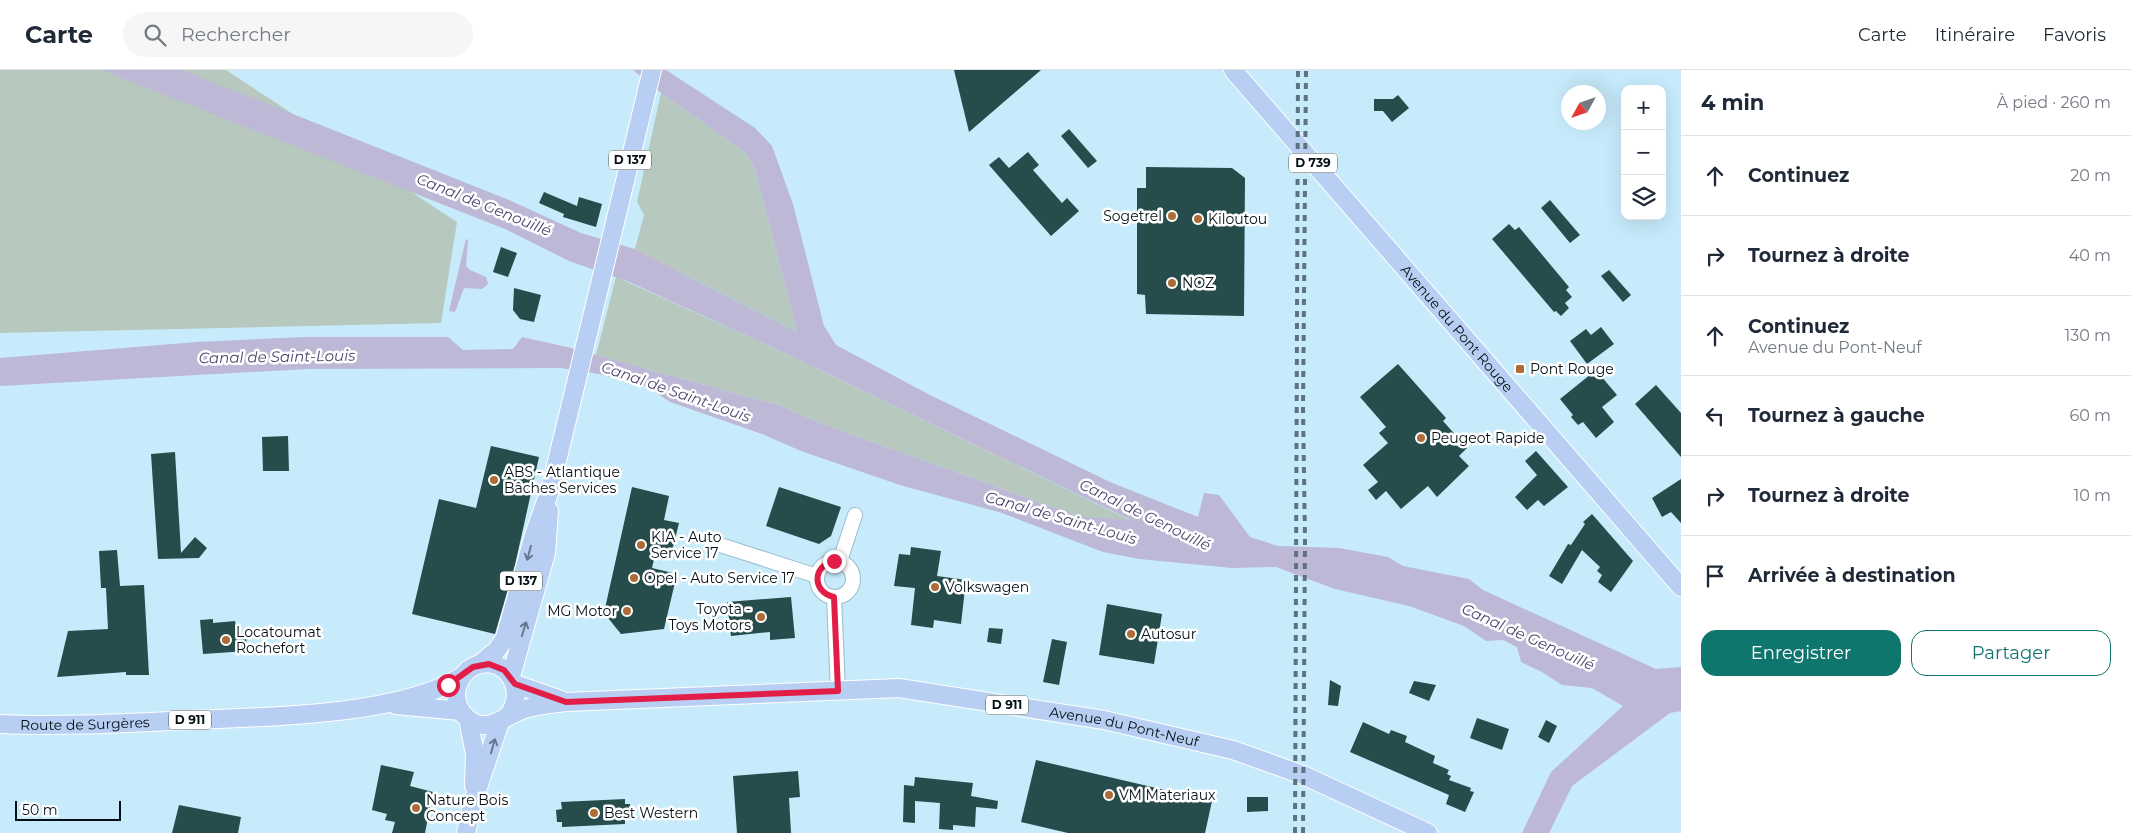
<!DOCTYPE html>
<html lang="fr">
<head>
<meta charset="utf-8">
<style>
  :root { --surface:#fff; --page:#f6f6f7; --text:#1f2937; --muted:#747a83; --line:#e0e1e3; --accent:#0f766e }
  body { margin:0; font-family:Montserrat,sans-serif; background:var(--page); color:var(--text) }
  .controls { position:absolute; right:15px; top:15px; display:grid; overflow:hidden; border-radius:10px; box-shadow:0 5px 20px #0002 }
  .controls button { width:45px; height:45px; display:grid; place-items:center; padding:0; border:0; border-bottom:1px solid var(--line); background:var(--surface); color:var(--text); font:25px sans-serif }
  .compass { position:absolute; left:1561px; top:15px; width:45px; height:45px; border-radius:50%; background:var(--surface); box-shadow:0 5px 20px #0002; rotate:230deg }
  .scale { position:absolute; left:15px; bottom:12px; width:106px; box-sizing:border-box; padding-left:5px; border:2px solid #041015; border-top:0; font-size:14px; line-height:18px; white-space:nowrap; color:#041015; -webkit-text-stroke:4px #fff; paint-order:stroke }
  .stop { position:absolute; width:15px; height:15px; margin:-11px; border:4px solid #e11d48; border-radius:50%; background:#fff }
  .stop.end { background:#e11d48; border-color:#fff; box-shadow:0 1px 5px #0008 }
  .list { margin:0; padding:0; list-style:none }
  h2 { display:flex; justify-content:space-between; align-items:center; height:65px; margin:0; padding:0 20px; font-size:21px }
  h2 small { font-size:16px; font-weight:400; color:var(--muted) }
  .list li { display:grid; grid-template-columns:32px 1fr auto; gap:15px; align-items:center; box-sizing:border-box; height:80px; padding:0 20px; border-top:1px solid var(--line) }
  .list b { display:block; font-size:19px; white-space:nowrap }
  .list p { margin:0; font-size:16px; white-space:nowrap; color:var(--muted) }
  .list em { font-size:16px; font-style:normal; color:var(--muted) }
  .actions { display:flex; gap:10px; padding:15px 20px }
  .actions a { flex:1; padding:11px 0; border:1px solid var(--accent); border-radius:15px; text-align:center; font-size:18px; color:var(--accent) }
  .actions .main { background:var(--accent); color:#fff }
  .icon { flex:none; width:28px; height:28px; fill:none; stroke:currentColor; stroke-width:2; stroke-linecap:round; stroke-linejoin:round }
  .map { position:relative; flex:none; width:1681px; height:763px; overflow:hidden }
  header { display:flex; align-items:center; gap:30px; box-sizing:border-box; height:70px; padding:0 25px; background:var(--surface); border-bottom:1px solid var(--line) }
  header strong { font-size:24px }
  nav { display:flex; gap:28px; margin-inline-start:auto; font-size:18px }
  .search { width:350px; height:45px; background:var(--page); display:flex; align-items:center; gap:12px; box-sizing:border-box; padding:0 18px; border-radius:28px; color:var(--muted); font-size:19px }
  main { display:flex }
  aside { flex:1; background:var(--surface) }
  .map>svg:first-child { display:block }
  .green { fill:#b7c9be }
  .water { fill:#bdb8d5 }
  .building { fill:#264c4b }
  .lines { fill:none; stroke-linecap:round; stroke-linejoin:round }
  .minor-casing { stroke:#9abdcc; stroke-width:16 }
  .major-casing { stroke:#fff; stroke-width:20 }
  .minor { stroke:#fff; stroke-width:14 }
  .major { stroke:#b8cef2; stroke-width:18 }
  .rail { stroke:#5d747e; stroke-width:4; stroke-dasharray:6 6; stroke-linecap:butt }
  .oneway { stroke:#67788f }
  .route { stroke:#e11d48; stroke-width:6 }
  .poi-dot { fill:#ad6b36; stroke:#fff; stroke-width:2 }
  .labels { text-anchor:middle; stroke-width:5; stroke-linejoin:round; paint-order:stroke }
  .shield { fill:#fff; stroke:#4f585b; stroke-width:1 }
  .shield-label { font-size:12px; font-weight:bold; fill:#041015 }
  .poi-label { font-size:14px; fill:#041015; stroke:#fff; text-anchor:start }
  .street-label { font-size:14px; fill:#041015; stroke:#fff }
  .water-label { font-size:15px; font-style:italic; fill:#4f4570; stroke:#fff }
</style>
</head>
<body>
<header>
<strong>Carte</strong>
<div class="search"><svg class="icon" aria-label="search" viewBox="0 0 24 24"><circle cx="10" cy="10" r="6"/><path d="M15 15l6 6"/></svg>Rechercher</div>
<nav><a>Carte</a><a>Itinéraire</a><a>Favoris</a></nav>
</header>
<main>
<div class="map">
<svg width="1681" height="763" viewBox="0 0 1681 763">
  <rect width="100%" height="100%" fill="#c7ebfb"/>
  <!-- green -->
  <g class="green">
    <polygon points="0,0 226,0 457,152 441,253 0,263"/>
    <polygon points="661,23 745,82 755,99 797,262 635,179 644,145 637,132"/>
    <polygon points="616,207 785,283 1132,451 1078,446 828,356 778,335 596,285"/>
  </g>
  <!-- water -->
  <g class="water">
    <polygon points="101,0 182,0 509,130 581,163 635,179 797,262 755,99 745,82 661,23 633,0 666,0 755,58 772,76 793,134 824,256 836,275 930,325 1110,412 1198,447 1204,423 1219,425 1250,467 1278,476 1339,478 1388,487 1403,496 1469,509 1483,520 1656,599 1681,597 1681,641 1670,643 1572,716 1549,763 1522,763 1551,702 1623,636 1592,618 1562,615 1542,602 1521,592 1517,577 1503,570 1486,571 1464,556 1409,536 1335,519 1276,497 1232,498 1139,489 1103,482 1002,443 900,415 801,381 762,364 670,332 644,315 599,304 561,298 307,299 0,316 0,288 197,272 303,267 448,267 463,280 513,279 522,267 567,277 778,335 828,356 1078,446 1131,450 785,283 629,212 569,191 505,159"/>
    <polygon points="466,169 468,170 466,196 470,200 486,207 488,214 482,219 464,218 455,242 449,241"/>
  </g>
  <!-- building -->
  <g class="building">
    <polygon points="954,0 1041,0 969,62"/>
    <polygon points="1398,25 1409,38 1392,52 1383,41 1374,41 1374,29 1393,29"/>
    <polygon points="1069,59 1097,91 1088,98 1061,66"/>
    <polygon points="1028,82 1039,95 1033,100 1062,133 1067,128 1079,141 1051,166 989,95 999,87 1009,98"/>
    <polygon points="1146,97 1232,98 1245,108 1244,246 1146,244 1145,225 1137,224 1137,118 1146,118"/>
    <polygon points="544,122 577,136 579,127 602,134 596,157 563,147 564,144 539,133"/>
    <polygon points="1550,130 1580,165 1570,173 1541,138"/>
    <polygon points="1509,154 1515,160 1519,157 1569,217 1566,220 1572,227 1565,233 1569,238 1561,246 1556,241 1554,242 1492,169"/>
    <polygon points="501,177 517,183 508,207 493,202"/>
    <polygon points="1609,200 1631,225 1623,232 1601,206"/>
    <polygon points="514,218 541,225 534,252 520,249 513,240"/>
    <polygon points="1601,257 1614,274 1587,294 1570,271 1586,259 1591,265"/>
    <polygon points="1398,294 1446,348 1443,351 1467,378 1459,386 1469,396 1437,427 1428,416 1401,439 1386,421 1376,430 1368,420 1378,412 1363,395 1388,373 1379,363 1386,357 1360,327"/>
    <polygon points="1596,300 1617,325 1602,337 1614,352 1596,368 1583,352 1578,355 1571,347 1573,345 1560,329"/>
    <polygon points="1656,315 1681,343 1681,387 1635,334"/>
    <polygon points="288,366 289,401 263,401 262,367"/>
    <polygon points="491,376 539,387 515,495 495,564 412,544 439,429 476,438"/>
    <polygon points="1536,381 1568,417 1544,436 1538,430 1527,440 1515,427 1537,405 1525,391"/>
    <polygon points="175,382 181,483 195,467 207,478 199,488 158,489 151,384"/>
    <polygon points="1681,409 1681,453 1671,442 1662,447 1652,428"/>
    <polygon points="632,417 669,426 664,450 679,453 672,481 657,477 652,498 677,504 664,559 621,564 604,543"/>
    <polygon points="779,417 841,437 831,466 819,474 766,456"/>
    <polygon points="1592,444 1633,491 1611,522 1598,512 1602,505 1597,501 1600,497 1582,480 1562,514 1549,506 1568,474 1571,475 1585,454 1583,452"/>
    <polygon points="911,477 941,481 937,506 966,510 961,554 934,550 933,558 911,555 915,518 894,516 899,484 910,485"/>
    <polygon points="117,480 120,516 144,515 149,605 126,605 126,602 57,607 68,561 108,559 106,518 101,518 99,481"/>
    <polygon points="791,527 795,568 770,570 770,562 731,566 727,532"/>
    <polygon points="1107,534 1162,544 1154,594 1099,585"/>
    <polygon points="213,549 213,553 235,551 237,565 246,564 247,581 203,584 200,550"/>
    <polygon points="989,558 1003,559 1001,574 987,572"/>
    <polygon points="1052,569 1067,572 1059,615 1043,612"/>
    <polygon points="1330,610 1341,616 1338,636 1328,635"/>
    <polygon points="1414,611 1436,615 1429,631 1409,623"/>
    <polygon points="1477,648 1509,659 1502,680 1470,668"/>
    <polygon points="1546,650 1557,656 1549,673 1538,667"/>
    <polygon points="1363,652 1389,664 1391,660 1407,666 1405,672 1435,686 1433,693 1449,700 1447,704 1451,706 1449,710 1471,718 1470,721 1474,722 1465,742 1446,734 1449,725 1350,682"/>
    <polygon points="1036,690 1212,731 1205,763 1068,763 1021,752"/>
    <polygon points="381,695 414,702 410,716 433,722 425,763 392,763 395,752 385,750 387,744 372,740"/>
    <polygon points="798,701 800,727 789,728 791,763 737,763 733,706"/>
    <polygon points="915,707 973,713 971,726 998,731 997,739 976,737 975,757 953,755 953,760 939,759 940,733 915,731 915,753 903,752 904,715 914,716"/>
    <polygon points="1247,727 1268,727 1268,741 1247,742"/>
    <polygon points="625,729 625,734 630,734 631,746 625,746 625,754 562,757 562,752 557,752 556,740 562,739 561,732"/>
    <polygon points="179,735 241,747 238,763 172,763"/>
  </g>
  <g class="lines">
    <!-- minor casing -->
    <g class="minor-casing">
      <g id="minor">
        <polyline points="711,472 817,506"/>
        <circle cx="835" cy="509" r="18"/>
        <polyline points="840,491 855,445"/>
        <polyline points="834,527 838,621"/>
      </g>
    </g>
    <!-- major casing -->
    <g class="major-casing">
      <g id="major">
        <path id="s1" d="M 1233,0 L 1681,517"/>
        <polyline points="480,594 497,580 505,568 534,465 550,420 652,0"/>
        <polyline points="511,606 546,483 549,441"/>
        <polyline points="515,614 561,630"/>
        <polyline points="396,635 461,641"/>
        <path id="s2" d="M 506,648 C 533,618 499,577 468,600 C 461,606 457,614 456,623 C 456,632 459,641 466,647 C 486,667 505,645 525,639 C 538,635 552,634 566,632 L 899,618 L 1104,650 L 1233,680 L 1303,705 L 1428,763"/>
        <polyline points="468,649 475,684 474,716"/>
        <path id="s3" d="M 0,654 C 63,657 126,653 190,650 C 265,647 398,646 461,607"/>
        <polyline points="466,763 473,732 500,652"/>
      </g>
    </g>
    <!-- minor -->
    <use href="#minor" class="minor"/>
    <!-- major -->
    <use href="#major" class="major"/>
    <!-- rail -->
    <g class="rail">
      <polyline points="1295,763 1298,0"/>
      <polyline points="1303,763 1305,469 1303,339 1306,0"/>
    </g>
  </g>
  <!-- one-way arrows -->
  <defs><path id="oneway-shaft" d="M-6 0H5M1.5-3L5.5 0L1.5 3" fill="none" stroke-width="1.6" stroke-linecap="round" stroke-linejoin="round" transform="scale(1.25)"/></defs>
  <g class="oneway">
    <use href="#oneway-shaft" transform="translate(529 483) rotate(105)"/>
    <use href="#oneway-shaft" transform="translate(524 559) rotate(-73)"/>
    <use href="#oneway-shaft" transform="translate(493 676) rotate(-74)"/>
  </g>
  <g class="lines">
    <!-- route -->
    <path class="route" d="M 448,615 L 473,597 L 489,594 L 504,600 L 515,614 L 566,632 L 838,621 L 834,527 C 812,522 812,496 834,491"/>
  </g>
  <!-- markers -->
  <g class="poi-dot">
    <circle cx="1172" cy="146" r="5"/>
    <circle cx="1198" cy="149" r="5"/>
    <circle cx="1172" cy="213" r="5"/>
    <rect x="1515" y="294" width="10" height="10" rx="2.5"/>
    <circle cx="1421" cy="368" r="5"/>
    <circle cx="494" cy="410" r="5"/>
    <circle cx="641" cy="475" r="5"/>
    <circle cx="634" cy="508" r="5"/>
    <circle cx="935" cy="517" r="5"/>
    <circle cx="627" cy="541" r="5"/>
    <circle cx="761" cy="547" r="5"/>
    <circle cx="1131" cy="564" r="5"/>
    <circle cx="226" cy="570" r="5"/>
    <circle cx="1109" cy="725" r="5"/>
    <circle cx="416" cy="738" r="5"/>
    <circle cx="594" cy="743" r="5"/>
  </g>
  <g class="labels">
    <!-- shield labels -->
    <g class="shield">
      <rect x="609" y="80.5" width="42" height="19" rx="4"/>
      <rect x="1289" y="83.5" width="48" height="19" rx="4"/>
      <rect x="500" y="501.5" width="42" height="19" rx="4"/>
      <rect x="986" y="625.5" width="42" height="19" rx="4"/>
      <rect x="169" y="640.5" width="42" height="19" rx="4"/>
    </g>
    <g class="shield-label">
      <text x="630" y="94">D 137</text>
      <text x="1313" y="97">D 739</text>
      <text x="521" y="515">D 137</text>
      <text x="1007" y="639">D 911</text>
      <text x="190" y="654">D 911</text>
    </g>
    <!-- poi labels -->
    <g class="poi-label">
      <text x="1162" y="151" text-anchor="end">Sogetrel</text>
      <text x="1208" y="154">Kiloutou</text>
      <text x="1182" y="218">NOZ</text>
      <text x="1530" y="304">Pont Rouge</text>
      <text x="1431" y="373">Peugeot Rapide</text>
      <text x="504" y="407">ABS - Atlantique<tspan x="504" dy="16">Bâches Services</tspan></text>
      <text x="651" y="472">KIA - Auto<tspan x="651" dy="16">Service 17</tspan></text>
      <text x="644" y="513">Opel - Auto Service 17</text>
      <text x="945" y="522">Volkswagen</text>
      <text x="751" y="544" text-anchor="end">Toyota -<tspan x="751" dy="16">Toys Motors</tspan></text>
      <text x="617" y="546" text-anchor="end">MG Motor</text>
      <text x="236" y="567">Locatoumat<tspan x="236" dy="16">Rochefort</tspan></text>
      <text x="1141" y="569">Autosur</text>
      <text x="1119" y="730">VM Materiaux</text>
      <text x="426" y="735">Nature Bois<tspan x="426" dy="16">Concept</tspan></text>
      <text x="604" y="748">Best Western</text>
    </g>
    <!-- street labels -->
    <g class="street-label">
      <text dy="5" stroke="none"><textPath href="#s1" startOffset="342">Avenue du Pont Rouge</textPath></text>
      <text dy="5" stroke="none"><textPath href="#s3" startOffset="85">Route de Surgères</textPath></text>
      <text dy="5" stroke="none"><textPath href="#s2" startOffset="815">Avenue du Pont-Neuf</textPath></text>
    </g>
    <!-- water labels -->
    <g class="water-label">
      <text transform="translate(484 135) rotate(22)" y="5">Canal de Genouillé</text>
      <text transform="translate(277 287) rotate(-1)" y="5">Canal de Saint-Louis</text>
      <text transform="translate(676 322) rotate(19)" y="5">Canal de Saint-Louis</text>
      <text transform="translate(1145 445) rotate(26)" y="5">Canal de Genouillé</text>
      <text transform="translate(1061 448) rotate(16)" y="5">Canal de Saint-Louis</text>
      <text transform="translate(1528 567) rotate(24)" y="5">Canal de Genouillé</text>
    </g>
  </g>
</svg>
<div class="controls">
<button>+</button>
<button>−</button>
<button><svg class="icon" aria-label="layers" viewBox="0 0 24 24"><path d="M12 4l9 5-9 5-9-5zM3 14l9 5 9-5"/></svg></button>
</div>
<svg class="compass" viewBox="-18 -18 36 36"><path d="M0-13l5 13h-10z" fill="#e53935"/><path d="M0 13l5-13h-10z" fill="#747a83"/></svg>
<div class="scale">50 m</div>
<div class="stop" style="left:448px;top:615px"></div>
<div class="stop end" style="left:834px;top:491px"></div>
</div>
<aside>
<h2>4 min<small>À pied · 260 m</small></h2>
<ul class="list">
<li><svg class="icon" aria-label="ahead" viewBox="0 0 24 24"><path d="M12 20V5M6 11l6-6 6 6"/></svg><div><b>Continuez</b></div><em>20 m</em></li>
<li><svg class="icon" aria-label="right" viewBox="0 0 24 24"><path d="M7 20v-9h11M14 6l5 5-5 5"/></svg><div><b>Tournez à droite</b></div><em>40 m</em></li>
<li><svg class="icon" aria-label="ahead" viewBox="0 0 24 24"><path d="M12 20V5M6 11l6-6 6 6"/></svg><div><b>Continuez</b><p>Avenue du Pont-Neuf</p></div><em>130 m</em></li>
<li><svg class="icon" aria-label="left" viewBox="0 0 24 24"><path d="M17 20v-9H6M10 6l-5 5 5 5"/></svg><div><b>Tournez à gauche</b></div><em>60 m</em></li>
<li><svg class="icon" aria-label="right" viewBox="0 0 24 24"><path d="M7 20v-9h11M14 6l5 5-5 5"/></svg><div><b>Tournez à droite</b></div><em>10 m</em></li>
<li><svg class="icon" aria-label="arrive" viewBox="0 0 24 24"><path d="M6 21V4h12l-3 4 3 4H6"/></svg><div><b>Arrivée à destination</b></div></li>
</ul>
<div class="actions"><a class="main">Enregistrer</a><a>Partager</a></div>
</aside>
</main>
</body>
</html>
